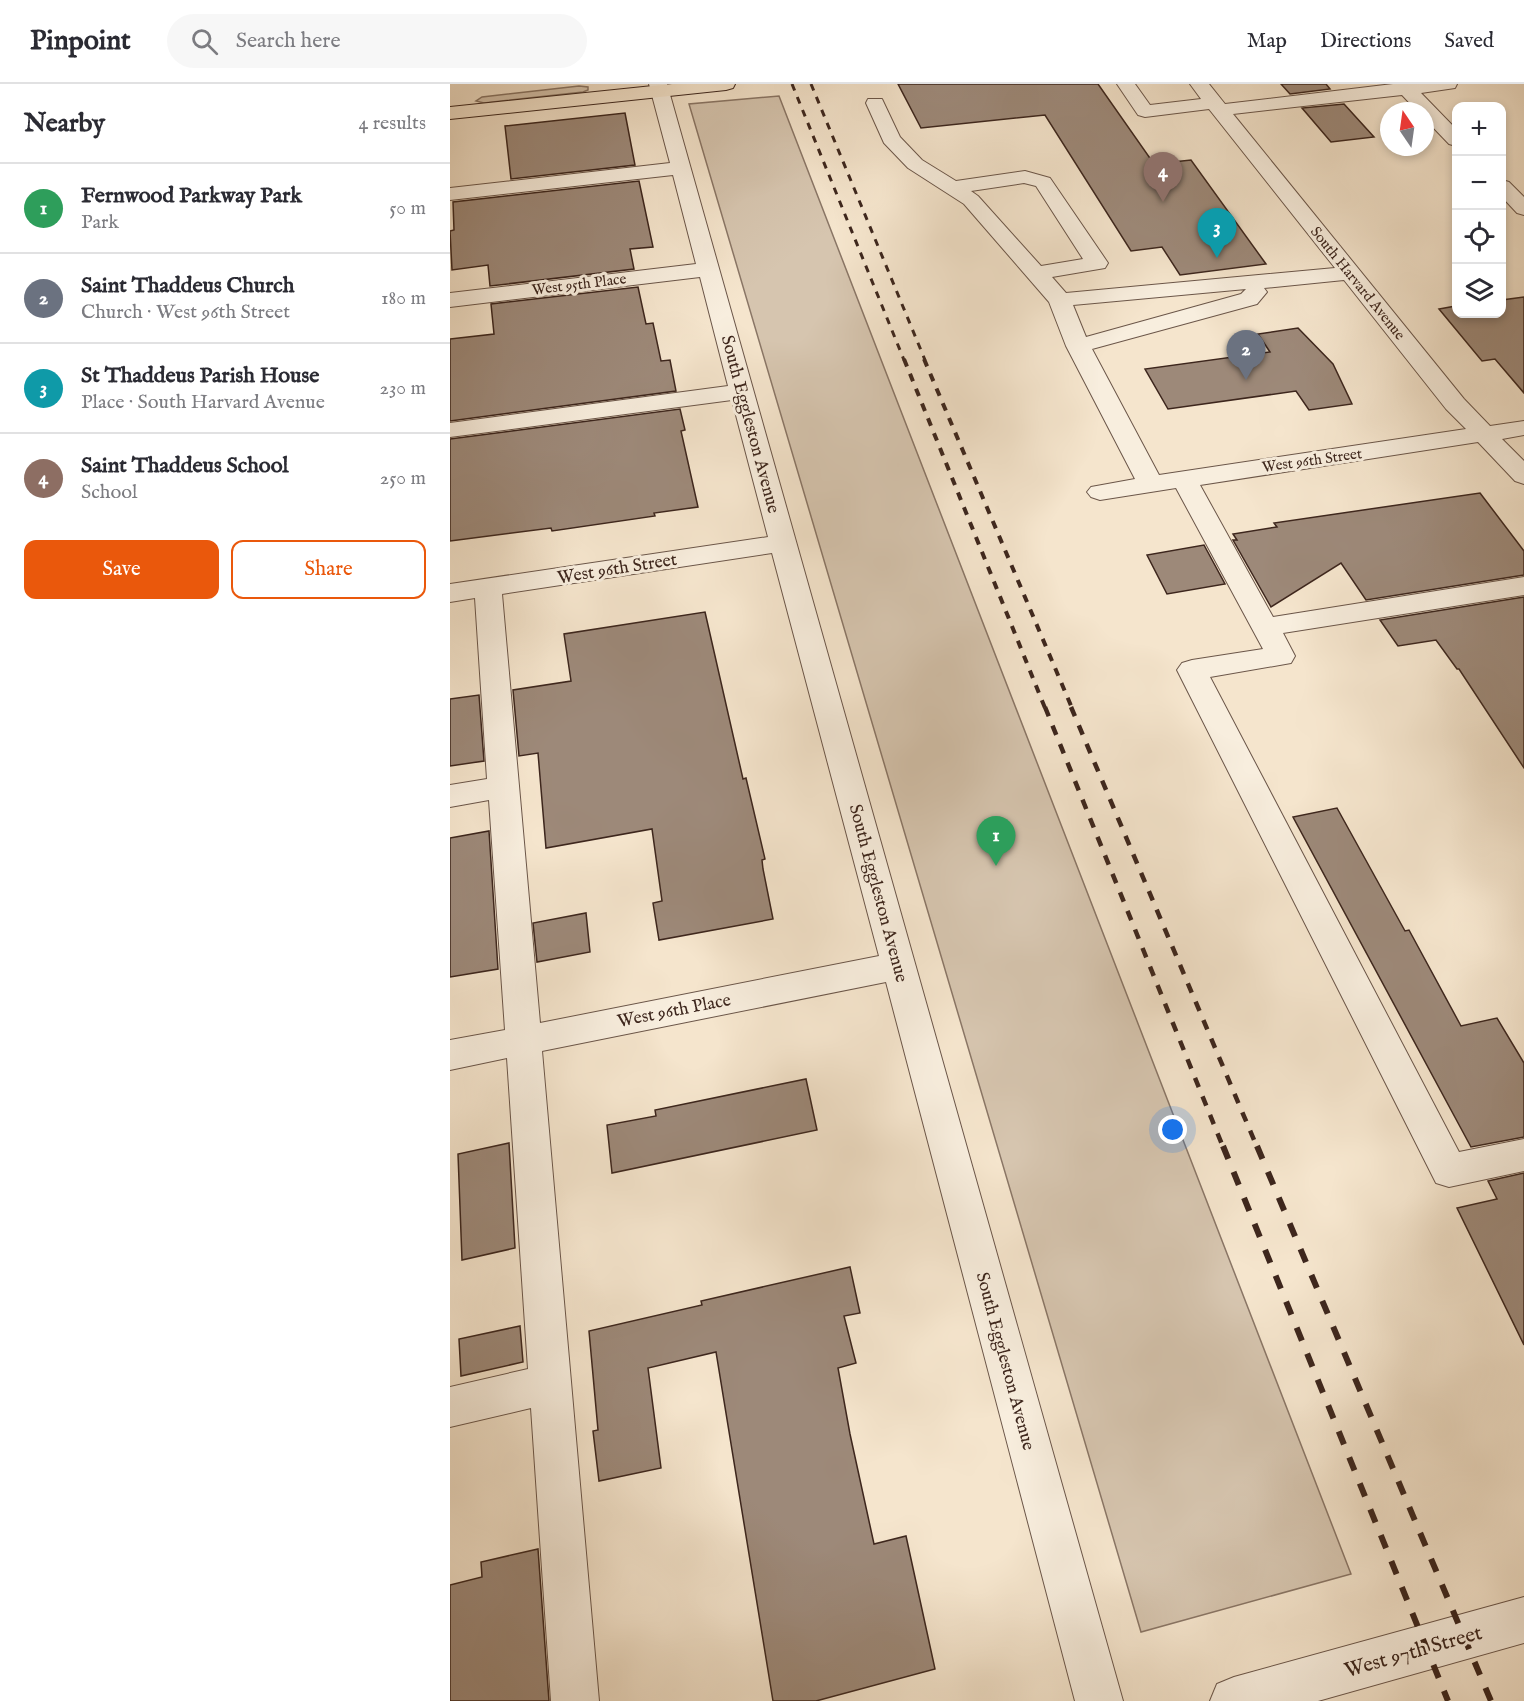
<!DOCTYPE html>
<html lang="en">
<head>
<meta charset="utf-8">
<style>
  :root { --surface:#fff; --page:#f7f7f7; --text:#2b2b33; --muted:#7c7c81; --line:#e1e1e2; --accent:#ea580c }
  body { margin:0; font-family:"IM FELL English",serif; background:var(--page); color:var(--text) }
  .controls { position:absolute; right:18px; top:18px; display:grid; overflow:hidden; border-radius:12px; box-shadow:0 3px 9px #0003 }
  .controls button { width:54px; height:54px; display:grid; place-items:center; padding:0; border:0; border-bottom:2px solid var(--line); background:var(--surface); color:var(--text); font:30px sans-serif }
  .compass { position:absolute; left:930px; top:18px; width:54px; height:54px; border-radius:50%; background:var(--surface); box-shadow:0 3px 9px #0003; rotate:347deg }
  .you { position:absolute; left:723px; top:1046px; width:21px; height:21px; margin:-15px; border:4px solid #fff; border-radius:50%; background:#1a73e8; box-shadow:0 0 0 9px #1a73e833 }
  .badge { display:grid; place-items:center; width:39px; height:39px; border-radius:50%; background:var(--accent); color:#fff; font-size:20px; font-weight:700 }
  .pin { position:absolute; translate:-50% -50px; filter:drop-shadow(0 2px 3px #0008) }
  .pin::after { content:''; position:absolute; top:32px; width:21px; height:18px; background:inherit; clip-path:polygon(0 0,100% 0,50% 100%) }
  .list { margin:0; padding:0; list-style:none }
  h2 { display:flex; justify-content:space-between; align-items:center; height:78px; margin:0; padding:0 24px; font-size:26px }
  h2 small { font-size:20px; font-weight:400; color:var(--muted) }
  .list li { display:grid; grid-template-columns:39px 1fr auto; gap:18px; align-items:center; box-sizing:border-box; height:90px; padding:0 24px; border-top:2px solid var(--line) }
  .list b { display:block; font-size:22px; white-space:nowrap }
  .list p { margin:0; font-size:20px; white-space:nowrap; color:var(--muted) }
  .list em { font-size:20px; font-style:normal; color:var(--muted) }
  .actions { display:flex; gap:12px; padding:18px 24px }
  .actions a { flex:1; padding:14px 0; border:2px solid var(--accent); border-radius:12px; text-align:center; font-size:21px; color:var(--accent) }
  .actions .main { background:var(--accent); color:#fff }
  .icon { flex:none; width:33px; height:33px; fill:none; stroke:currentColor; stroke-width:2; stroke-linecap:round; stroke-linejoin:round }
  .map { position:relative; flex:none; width:1074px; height:1617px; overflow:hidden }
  header { display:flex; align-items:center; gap:36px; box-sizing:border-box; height:84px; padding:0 30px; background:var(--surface); border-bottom:2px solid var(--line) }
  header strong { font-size:28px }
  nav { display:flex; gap:33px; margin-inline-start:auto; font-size:21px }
  .search { width:420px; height:54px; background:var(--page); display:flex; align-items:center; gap:15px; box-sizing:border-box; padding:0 21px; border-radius:33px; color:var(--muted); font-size:22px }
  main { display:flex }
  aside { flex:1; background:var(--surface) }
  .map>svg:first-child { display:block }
  .green { fill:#d6c5af; stroke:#8a7666; stroke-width:1.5 }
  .building { fill:#9d8979; stroke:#3d261d; stroke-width:1.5 }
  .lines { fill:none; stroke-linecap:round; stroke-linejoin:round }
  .minor-casing { stroke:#6b5649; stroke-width:2 }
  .major-casing { stroke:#3d261d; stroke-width:2 }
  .minor { fill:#f8eede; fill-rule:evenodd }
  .major { fill:#f5e5cd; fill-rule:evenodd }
  .rail-far3 { stroke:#3d261d; stroke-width:3; stroke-dasharray:7 7; stroke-linecap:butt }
  .rail-far2 { stroke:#3d261d; stroke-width:4; stroke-dasharray:8 8; stroke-linecap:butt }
  .rail-far1 { stroke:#3d261d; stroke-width:4.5; stroke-dasharray:10 10; stroke-linecap:butt }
  .rail { stroke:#3d261d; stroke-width:6; stroke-dasharray:14 14; stroke-linecap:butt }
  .labels { text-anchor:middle; stroke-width:6; stroke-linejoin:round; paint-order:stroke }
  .far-street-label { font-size:15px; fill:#3d261d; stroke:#f8eede }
  .street-label { font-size:18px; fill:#3d261d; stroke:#f8eede }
  .near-street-label { font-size:21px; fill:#3d261d; stroke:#f8eede }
</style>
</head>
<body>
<header>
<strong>Pinpoint</strong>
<div class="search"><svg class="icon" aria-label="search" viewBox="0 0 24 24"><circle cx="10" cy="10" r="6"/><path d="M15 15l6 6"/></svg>Search here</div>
<nav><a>Map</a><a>Directions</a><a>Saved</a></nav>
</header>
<main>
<aside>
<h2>Nearby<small>4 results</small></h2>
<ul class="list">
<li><span class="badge" style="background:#2e9e5b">1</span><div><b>Fernwood Parkway Park</b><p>Park</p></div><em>50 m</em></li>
<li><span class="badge" style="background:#6b7280">2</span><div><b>Saint Thaddeus Church</b><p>Church · West 96th Street</p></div><em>180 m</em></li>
<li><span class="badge" style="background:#0f9aa8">3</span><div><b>St Thaddeus Parish House</b><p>Place · South Harvard Avenue</p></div><em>230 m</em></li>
<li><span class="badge" style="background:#8d6e63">4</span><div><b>Saint Thaddeus School</b><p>School</p></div><em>250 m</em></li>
</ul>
<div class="actions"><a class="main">Save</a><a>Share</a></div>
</aside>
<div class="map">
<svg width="1074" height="1617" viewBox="0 0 1074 1617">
  <rect width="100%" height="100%" fill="#f5e5cd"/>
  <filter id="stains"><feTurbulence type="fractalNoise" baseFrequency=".00333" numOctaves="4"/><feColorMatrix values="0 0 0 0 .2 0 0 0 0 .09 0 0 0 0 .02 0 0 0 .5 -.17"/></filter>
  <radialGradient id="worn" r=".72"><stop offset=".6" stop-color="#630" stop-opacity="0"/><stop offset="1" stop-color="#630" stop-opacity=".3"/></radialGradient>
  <!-- green -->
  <g class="green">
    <polygon points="129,2 138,3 138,6 133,8 34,19 26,17 32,13"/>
    <polygon points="329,12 901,1490 691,1548 239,20"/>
  </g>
  <!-- building -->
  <g class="building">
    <polygon points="448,0 648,0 704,80 741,76 816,180 730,191 712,163 681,167 595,31 471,44"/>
    <polygon points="831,0 876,0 880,5 840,10"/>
    <polygon points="894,20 924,53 881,58 852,24"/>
    <polygon points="175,29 185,81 61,95 55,42"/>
    <polygon points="189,97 203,163 180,165 184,185 40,202 38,181 2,186 0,147 4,146 3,118"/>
    <polygon points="188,203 196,240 203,239 211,277 220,276 226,307 0,337 0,255 44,250 41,220"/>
    <polygon points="1074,213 1074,309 1045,275 1032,277 989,225 1006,222 1006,230 1052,230 1052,216"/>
    <polygon points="848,244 883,280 902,320 859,326 846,307 718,325 695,285 820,268 808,250"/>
    <polygon points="230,325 235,346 231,347 248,423 204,429 205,432 102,447 101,444 0,457 0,355"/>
    <polygon points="1030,409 1074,467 1074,491 916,516 891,479 821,523 783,456 787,456 783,450 827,443 824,439"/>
    <polygon points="754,461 775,500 717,510 697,471"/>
    <polygon points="1074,513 1074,684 1009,585 1007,585 986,556 948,562 930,536"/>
    <polygon points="255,528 293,695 296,694 315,775 312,776 313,785 323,835 209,856 203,819 212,817 202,745 96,764 88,669 69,672 63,606 121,597 114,550"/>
    <polygon points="29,611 34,677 0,682 0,615"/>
    <polygon points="887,724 955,847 959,846 1011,942 1047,934 1074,979 1074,1053 1021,1063 843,733"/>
    <polygon points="39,747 48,885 0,893 0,754"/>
    <polygon points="136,829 140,868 87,878 83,839"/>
    <polygon points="356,995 367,1046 162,1089 157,1041 206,1032 205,1026"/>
    <polygon points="59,1059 65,1164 12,1176 8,1070"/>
    <polygon points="1074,1089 1074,1261 1007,1124 1047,1115 1038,1097"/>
    <polygon points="400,1183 410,1229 394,1232 406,1279 388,1284 400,1350 424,1460 456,1452 485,1585 366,1617 323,1617 266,1268 198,1284 211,1384 149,1397 143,1347 148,1346 139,1247 252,1221 251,1217"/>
    <polygon points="70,1242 73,1278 11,1292 9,1255"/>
    <polygon points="88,1465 99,1617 0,1617 0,1501 32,1493 31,1478"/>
  </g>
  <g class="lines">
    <!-- minor casing -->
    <g class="minor-casing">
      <g id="minor">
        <path d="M 199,0 L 217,0 L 673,1617 L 625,1617 L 436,898 L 92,967 L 149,1617 L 101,1617 L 81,1324 L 0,1343 L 0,1303 L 78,1285 L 57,974 L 0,986 L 0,956 L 55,946 L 39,716 L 0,723 L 0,701 L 37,695 L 25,514 L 0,518 L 0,500 L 318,453 L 282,316 L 0,353 L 0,339 L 278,302 L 250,193 L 0,223 L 0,209 L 246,180 L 223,91 L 0,116 L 0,104 L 220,79 ZM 322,469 L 429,872 L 90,939 L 52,510 Z"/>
        <path d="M 667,0 L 685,0 L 700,21 L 751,15 L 740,0 L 759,0 L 775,20 L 943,0 L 1007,0 L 1005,4 L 971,9 L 1006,45 L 1006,62 L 999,60 L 975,35 L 975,27 L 967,27 L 952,11 L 783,30 L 1014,315 L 1040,342 L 1074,337 L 1074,351 L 1052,355 L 1074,377 L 1074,400 L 1065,397 L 1028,358 L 750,401 L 823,533 L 1074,493 L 1074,511 L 833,549 L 845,572 L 841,579 L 760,593 L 1009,1068 L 1074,1055 L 1074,1087 L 999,1103 L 986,1099 L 727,586 L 732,579 L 742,576 L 813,565 L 726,404 L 650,416 L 641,413 L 637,408 L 641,403 L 685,395 L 616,262 L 599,218 L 514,120 L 458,84 L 434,59 L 416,19 L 418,15 L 432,15 L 450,53 L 472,76 L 506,97 L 575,87 L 600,94 L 658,179 L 655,184 L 602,193 L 616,209 L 885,184 L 759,25 L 695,33 L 688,31 ZM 574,99 L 586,102 L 633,175 L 591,182 L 528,112 L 521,107 ZM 894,196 L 996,325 L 1016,345 L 709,391 L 642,265 L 807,220 L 817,208 L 814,204 ZM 796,205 L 791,210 L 636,253 L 623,221 Z"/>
        <polygon points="1052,96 1059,98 1074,113 1074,131 1067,129 1052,113"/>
        <polygon points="1074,1513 1074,1559 868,1617 760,1617 767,1600 784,1593"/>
      </g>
    </g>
    <!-- major casing -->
    <g class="major-casing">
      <polygon id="major" points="222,0 285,0 283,4 276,6 0,35 0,23"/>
    </g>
    <!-- minor -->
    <use href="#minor" class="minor"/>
    <!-- major -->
    <use href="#major" class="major"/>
    <!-- rail-far3 -->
    <g class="rail-far3">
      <polyline points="342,0 454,276"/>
      <polyline points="361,0 475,276"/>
    </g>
    <!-- rail-far2 -->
    <g class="rail-far2">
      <polyline points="454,275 595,624"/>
      <polyline points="474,275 622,624"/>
    </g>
    <!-- rail-far1 -->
    <g class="rail-far1">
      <polyline points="595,623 773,1063"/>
      <polyline points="621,623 807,1063"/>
    </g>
    <!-- rail -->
    <g class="rail">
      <polyline points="773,1062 998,1617"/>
      <polyline points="807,1062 1041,1617"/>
    </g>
  </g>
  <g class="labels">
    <!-- far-street labels -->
    <g class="far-street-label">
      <text transform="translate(908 199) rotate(51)" y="5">South Harvard Avenue</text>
      <text transform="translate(129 200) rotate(-7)" y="5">West 95th Place</text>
      <text transform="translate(862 376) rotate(-8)" y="5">West 96th Street</text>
    </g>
    <!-- street labels -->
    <g class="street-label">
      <text transform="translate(301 340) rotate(75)" y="6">South Eggleston Avenue</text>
      <text transform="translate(167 484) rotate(-9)" y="6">West 96th Street</text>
      <text transform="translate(429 809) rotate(75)" y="6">South Eggleston Avenue</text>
      <text transform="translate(224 926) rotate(-11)" y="6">West 96th Place</text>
      <text transform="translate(556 1277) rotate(75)" y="6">South Eggleston Avenue</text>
    </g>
    <!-- near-street labels -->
    <g class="near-street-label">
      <text transform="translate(963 1567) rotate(-16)" y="7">West 97th Street</text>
    </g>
  </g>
  <rect width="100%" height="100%" filter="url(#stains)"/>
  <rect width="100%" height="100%" fill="url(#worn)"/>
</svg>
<div class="controls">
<button>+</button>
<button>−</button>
<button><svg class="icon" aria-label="locate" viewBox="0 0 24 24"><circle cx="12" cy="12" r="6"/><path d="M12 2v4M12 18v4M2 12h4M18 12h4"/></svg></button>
<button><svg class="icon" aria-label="layers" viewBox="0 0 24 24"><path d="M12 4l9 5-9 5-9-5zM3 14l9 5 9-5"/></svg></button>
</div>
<svg class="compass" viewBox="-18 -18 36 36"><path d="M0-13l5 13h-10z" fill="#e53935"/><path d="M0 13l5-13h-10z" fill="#7c7c81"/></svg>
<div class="you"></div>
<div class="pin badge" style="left:546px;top:782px;background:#2e9e5b">1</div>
<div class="pin badge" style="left:796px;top:296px;background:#6b7280">2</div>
<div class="pin badge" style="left:767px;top:174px;background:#0f9aa8">3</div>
<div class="pin badge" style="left:713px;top:118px;background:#8d6e63">4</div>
</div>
</main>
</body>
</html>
